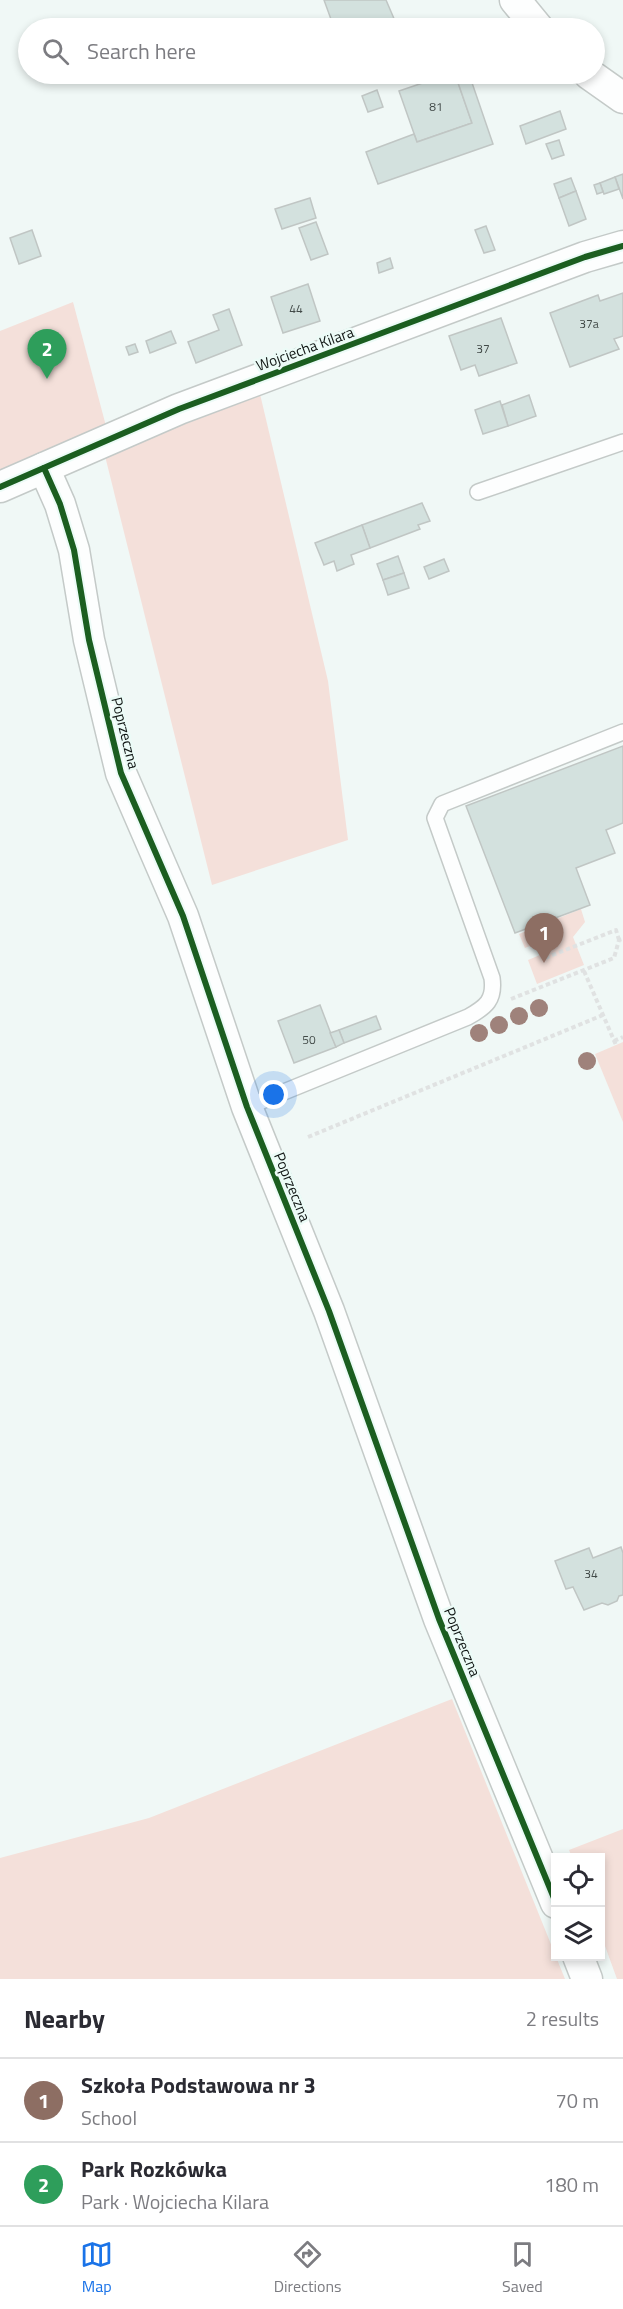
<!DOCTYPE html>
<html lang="en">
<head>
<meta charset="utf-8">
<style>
  :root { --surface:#fff; --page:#f2f2f3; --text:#2b2b33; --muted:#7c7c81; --line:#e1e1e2; --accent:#1a73e8 }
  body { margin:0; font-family:"Titillium Web",sans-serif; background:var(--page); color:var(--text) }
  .controls { position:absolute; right:18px; bottom:18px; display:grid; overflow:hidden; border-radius:0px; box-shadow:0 3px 9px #0003 }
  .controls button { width:54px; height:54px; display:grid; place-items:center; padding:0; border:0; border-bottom:2px solid var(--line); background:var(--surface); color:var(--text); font:30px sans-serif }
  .you { position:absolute; left:274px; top:1095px; width:21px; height:21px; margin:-15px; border:4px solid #fff; border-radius:50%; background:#1a73e8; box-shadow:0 0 0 9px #1a73e833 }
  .badge { display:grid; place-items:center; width:39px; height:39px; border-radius:50%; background:var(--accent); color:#fff; font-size:20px; font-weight:700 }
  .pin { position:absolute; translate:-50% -50px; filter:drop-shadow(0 2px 3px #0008) }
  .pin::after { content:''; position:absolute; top:32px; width:21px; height:18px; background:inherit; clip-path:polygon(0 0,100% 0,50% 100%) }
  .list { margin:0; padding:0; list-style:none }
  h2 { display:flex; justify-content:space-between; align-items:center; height:78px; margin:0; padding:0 24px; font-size:26px }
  h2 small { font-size:20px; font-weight:400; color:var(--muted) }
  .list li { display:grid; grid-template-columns:39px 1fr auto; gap:18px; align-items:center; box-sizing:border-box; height:84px; padding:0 24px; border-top:2px solid var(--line) }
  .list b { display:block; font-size:22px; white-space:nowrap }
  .list p { margin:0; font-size:20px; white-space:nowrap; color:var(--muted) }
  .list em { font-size:20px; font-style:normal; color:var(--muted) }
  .icon { flex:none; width:33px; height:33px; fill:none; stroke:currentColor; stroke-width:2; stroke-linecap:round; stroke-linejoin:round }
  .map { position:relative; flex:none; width:623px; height:1979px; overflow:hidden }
  .search { position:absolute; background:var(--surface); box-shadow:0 3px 9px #0003; left:18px; right:18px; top:18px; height:66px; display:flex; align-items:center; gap:15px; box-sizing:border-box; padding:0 21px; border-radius:33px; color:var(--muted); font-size:22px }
  .sheet { height:246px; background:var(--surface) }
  nav { display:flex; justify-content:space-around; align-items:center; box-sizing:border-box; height:84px; border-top:2px solid var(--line); background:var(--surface); font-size:16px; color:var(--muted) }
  nav a { display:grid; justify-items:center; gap:3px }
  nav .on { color:var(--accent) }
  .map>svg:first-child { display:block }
  .green { fill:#f4e0da }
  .building { fill:#d3e1de; stroke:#c0c6c4; stroke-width:1.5 }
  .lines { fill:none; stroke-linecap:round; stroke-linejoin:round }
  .service-casing { stroke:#c4cac8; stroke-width:18 }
  .minor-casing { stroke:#c4cac8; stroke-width:33 }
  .path { stroke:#e0e2e2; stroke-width:4; stroke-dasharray:4.5 3; stroke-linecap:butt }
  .service { stroke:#fdfefe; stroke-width:15 }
  .minor { stroke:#fdfefe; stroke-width:30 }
  .cycleway-casing { stroke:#ecfbf7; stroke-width:10 }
  .cycleway { stroke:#1b5e20; stroke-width:6 }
  .tree { fill:#9f827b }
  .labels { text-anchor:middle; stroke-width:5; stroke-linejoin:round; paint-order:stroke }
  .number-label { font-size:12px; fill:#424a48 }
  .street-label { font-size:15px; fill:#101614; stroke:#ecfbf7 }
</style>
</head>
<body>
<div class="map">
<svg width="623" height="1979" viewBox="0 0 623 1979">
  <rect width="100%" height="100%" fill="#f0f8f6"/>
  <!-- green -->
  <g class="green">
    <polygon points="73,302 106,426 0,477 0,331"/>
    <polygon points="260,394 328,681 348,840 212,885 105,456"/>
    <polygon points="581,909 585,922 573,937 584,965 537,984 528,960 540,955 535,944 525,948 519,934"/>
    <polygon points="623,1042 623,1122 595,1054"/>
    <polygon points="452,1699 565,1979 0,1979 0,1858 149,1818"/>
    <polygon points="623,1829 623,1979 617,1979 601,1935 600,1858 572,1857 569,1850"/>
  </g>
  <!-- building -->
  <g class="building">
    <polygon points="324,0 386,0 398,28 326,28 325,25 332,22"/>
    <polygon points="449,74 455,74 472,123 417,142 399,91"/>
    <polygon points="455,74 469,74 493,144 378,184 366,152 414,134 417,142 472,123"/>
    <polygon points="377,90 383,107 368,112 362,96"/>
    <polygon points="560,111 566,129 526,144 520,126"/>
    <polygon points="559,140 564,155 552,159 546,144"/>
    <polygon points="623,174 623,199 615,177"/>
    <polygon points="615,177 619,189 604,194 600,183"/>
    <polygon points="571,178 576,191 559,198 554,184"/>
    <polygon points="600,183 603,192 597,194 594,185"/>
    <polygon points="576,191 586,219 569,226 559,198"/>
    <polygon points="310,198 316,218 282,229 275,209"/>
    <polygon points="316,222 328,254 311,260 299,228"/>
    <polygon points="486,226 495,250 484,253 475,230"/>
    <polygon points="32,230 41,256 19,264 10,238"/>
    <polygon points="390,258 393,268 379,273 377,263"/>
    <polygon points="308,284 320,321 283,333 271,297"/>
    <polygon points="623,293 623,336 614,339 619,349 570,367 550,313 598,295 600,301"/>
    <polygon points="229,309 242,345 196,363 188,342 219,330 213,315"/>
    <polygon points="501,318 517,363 479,376 475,365 461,370 449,336"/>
    <polygon points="171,331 176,343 150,353 146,341"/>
    <polygon points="135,344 138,352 129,355 126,347"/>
    <polygon points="529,395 536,416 508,426 502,405"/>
    <polygon points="500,401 508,426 483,434 475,410"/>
    <polygon points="422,503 430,521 418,525 420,529 370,548 362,525"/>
    <polygon points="362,525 370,548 351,555 354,564 337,571 334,561 324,565 315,543"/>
    <polygon points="398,556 404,573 383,580 377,564"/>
    <polygon points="444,559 449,571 429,579 424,567"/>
    <polygon points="404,573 409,588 388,595 383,580"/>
    <polygon points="623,746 623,823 606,830 615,853 576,868 590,905 515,933 466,806"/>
    <polygon points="320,1005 336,1047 294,1063 278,1021"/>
    <polygon points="376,1016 381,1029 344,1043 339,1030"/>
    <polygon points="339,1030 344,1043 336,1047 330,1033"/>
    <polygon points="621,1547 623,1553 623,1595 619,1596 617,1601 608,1605 602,1603 584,1610 573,1587 566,1589 555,1561 589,1548 593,1558"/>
  </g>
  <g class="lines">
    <!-- service casing -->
    <g class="service-casing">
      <g id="service">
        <polyline points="478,492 623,442"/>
        <path d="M 247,1107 L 468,1017 C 486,1007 495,1000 492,978 L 435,818 L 442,804 L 623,732"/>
      </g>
    </g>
    <!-- minor casing -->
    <g class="minor-casing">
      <g id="minor">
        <polyline points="515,0 538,28"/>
        <polyline points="589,74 623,98"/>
        <polyline points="44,468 60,504 74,550 89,640 121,773 183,916 247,1107 329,1311 439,1619 556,1903"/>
        <polyline points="0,487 179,409 585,257 623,246"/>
        <polyline points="578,1956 587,1979"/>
      </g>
    </g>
    <!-- path -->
    <g class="path">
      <polyline points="545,958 616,930 619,940"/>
      <polyline points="584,971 616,1045"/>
      <polyline points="511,999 614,958 619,940 623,939"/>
      <polyline points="614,1041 623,1037"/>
      <polyline points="308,1137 603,1015"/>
    </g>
    <!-- service -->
    <use href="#service" class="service"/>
    <!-- minor -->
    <use href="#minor" class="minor"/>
    <!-- cycleway casing -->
    <g class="cycleway-casing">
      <g id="cycleway">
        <polyline points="44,468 60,504 74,550 89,640 121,773 183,916 247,1107 329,1311 439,1619 556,1903"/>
        <polyline points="0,487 179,409 585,257 623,246"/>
      </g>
    </g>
    <!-- cycleway -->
    <use href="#cycleway" class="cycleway"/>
  </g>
  <!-- trees -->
  <g class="tree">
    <circle cx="539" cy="1008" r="9"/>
    <circle cx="519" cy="1016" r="9"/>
    <circle cx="499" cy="1025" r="9"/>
    <circle cx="479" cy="1033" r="9"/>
    <circle cx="587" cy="1061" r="9"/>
  </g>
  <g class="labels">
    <!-- number labels -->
    <g class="number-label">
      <text x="436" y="111">81</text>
      <text x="296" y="313">44</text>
      <text x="589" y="328">37a</text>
      <text x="483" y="353">37</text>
      <text x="309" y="1044">50</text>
      <text x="591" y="1578">34</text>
    </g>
    <!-- street labels -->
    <g class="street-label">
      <text transform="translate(305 349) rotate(-20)" y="5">Wojciecha Kilara</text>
      <text transform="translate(125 733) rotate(76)" y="5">Poprzeczna</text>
      <text transform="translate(292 1187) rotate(68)" y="5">Poprzeczna</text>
      <text transform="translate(462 1642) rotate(68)" y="5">Poprzeczna</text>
    </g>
  </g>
</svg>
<div class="controls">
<button><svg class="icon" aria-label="locate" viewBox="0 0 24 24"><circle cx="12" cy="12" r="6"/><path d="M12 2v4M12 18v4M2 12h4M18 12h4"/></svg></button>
<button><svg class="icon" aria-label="layers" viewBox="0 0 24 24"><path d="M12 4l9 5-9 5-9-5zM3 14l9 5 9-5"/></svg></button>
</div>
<div class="you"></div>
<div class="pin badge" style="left:544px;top:963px;background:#8d6e63">1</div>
<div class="pin badge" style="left:47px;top:379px;background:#2e9e5b">2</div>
<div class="search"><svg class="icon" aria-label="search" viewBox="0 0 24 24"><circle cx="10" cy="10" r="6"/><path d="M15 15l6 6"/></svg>Search here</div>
</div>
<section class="sheet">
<h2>Nearby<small>2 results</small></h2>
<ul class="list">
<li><span class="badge" style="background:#8d6e63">1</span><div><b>Szkoła Podstawowa nr 3</b><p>School</p></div><em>70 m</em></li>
<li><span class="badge" style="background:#2e9e5b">2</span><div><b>Park Rozkówka</b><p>Park · Wojciecha Kilara</p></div><em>180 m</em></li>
</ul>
</section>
<nav>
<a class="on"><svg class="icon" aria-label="map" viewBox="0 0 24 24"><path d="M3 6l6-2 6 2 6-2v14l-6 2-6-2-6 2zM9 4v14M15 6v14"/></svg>Map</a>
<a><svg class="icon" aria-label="directions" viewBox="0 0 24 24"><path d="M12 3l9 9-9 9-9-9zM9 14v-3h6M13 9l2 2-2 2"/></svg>Directions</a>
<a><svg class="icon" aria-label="saved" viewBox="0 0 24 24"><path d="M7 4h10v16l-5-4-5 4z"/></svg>Saved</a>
</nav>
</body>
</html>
